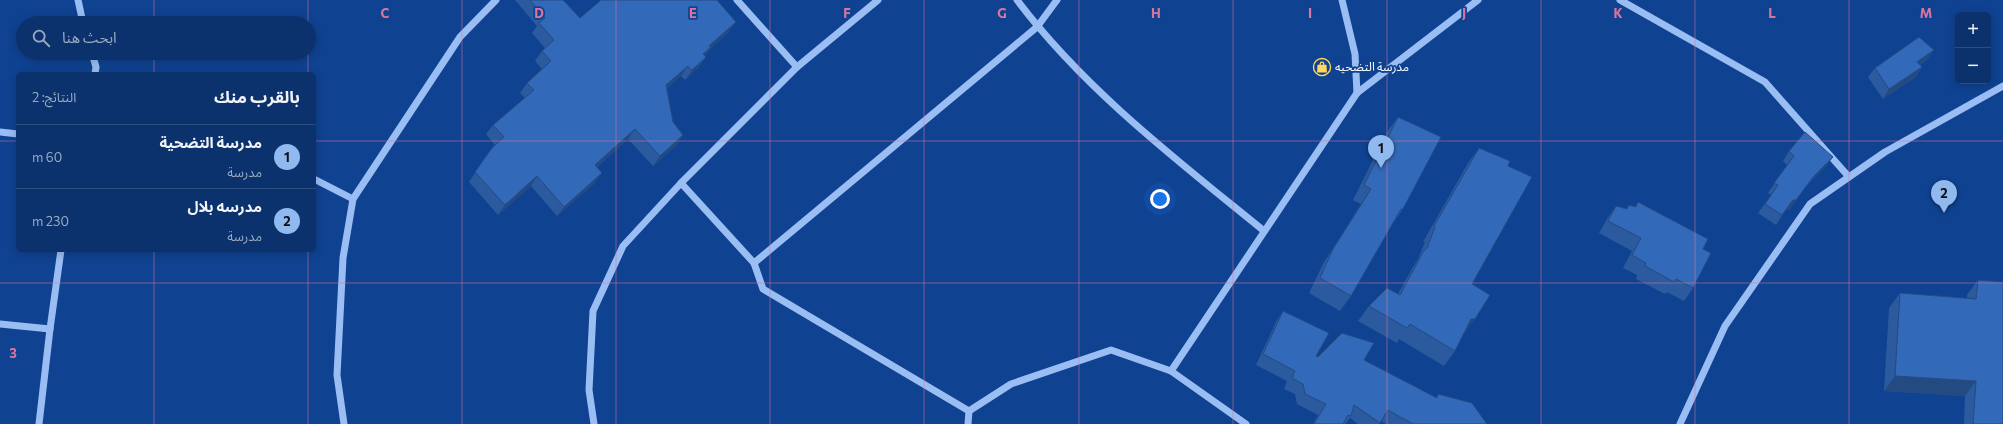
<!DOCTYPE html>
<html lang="ar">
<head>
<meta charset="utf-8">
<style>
  :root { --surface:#0b326d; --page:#193e75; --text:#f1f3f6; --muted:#9aaac2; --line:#2b4d80; --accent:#90b9f0 }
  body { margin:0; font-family:Commissioner,"Noto Sans Arabic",sans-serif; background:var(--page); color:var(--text); direction:rtl }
  .controls { position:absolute; right:12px; top:12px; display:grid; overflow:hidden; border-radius:6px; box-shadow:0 2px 10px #0003 }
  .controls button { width:36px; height:36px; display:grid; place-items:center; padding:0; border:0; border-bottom:1px solid var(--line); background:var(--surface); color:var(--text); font:20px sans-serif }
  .you { position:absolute; left:1160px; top:199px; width:14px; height:14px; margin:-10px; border:3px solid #fff; border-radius:50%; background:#1a73e8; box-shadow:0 0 0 6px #1a73e833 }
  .badge { display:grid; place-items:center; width:26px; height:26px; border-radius:50%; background:var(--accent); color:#111; font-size:13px; font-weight:700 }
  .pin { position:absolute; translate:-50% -33px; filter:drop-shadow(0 1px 2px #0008) }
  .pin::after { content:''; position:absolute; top:21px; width:14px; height:12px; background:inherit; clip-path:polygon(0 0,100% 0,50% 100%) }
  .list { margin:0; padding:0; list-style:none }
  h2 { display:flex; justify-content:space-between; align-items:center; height:52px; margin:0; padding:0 16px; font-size:17px }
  h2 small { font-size:13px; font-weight:400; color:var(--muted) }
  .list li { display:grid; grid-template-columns:26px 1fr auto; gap:12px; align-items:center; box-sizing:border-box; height:64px; padding:0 16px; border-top:1px solid var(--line) }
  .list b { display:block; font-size:15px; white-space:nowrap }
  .list p { margin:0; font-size:13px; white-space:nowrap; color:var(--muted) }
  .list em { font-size:13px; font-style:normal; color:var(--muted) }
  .icon { flex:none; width:22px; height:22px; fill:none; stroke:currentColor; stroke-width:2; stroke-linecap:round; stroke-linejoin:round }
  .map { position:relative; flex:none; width:2003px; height:424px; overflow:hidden; direction:ltr }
  .search { position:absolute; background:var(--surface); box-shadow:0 2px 10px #0003; left:16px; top:16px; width:300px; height:44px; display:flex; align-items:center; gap:10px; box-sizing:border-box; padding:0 14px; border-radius:22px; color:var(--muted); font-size:15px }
  .panel { position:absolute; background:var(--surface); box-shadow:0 2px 10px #0003; left:16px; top:72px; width:300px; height:180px; border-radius:6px; direction:rtl }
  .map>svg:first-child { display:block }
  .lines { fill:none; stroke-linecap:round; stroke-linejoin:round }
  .minor { stroke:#9abef4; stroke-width:7 }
  .wall { fill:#2c5a9f }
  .shaded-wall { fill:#244a82 }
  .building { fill:#3369b9; stroke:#244a82 }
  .grid { fill:none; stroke:#da749d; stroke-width:1; stroke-opacity:0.55 }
  .labels { text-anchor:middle; stroke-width:3.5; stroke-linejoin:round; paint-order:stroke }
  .poi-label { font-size:12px; fill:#fff; stroke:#0f4291; text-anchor:start }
  .grid-label { font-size:13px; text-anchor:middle; font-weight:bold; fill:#da749d; stroke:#0f4291; stroke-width:3.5; stroke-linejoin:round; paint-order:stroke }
</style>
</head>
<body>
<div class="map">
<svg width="2003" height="424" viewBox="0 0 2003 424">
  <rect width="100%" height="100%" fill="#0f4291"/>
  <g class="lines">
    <!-- minor -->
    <g class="minor">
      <polyline points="78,0 83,23"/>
      <polyline points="737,0 797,67"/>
      <path d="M 1017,0 C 1085,90 1177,160 1264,231"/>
      <polyline points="1620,0 1765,82 1849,177"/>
      <polyline points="92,53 96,67 95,74"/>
      <polyline points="1357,93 1478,0"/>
      <polyline points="0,132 18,134"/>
      <polyline points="314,179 353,199"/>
      <polyline points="681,183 754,263 763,289 969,411"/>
      <polyline points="754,263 1037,27 1057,0"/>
      <polyline points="0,324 50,329"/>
      <polyline points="1171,371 1357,93 1355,54 1342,0"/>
      <polyline points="39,424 50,329 61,250"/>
      <polyline points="344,424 337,375 343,258 353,199 460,37 496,0"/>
      <polyline points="594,424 589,390 593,311 623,246 681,183 797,67 878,0"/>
      <polyline points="968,424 969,411 1011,384 1111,350 1171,371 1246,424"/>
      <polyline points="1680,424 1725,326 1810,204 1885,152 2003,86"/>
    </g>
  </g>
  <!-- wall -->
  <g class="wall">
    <polygon points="515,0 563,0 580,18 729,32 710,49 705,56 706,57 699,67 685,80 681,76 667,88 677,145 653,166 628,139 597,167 595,183 557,216 531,186 498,215 469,182 485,157 495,145 486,134 493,125 525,98 520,93 527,83 542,69 535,61 542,51 545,48 532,33 537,26"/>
    <polygon points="1934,50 1928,59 1920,65 1922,67 1916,77 1883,99 1868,77 1875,68"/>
    <polygon points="1398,117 1403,209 1392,225 1351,296 1340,311 1309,293 1323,264 1361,204 1353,200 1387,132"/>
    <polygon points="1479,148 1508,166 1472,284 1464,334 1463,334 1455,351 1444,366 1399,339 1397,343 1358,321 1369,306 1398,294 1413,267 1418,259 1425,242 1423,242 1468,163"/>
    <polygon points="1789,151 1833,157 1826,166 1806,186 1789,210 1786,209 1776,225 1758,213 1771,195 1768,193 1787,165 1783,161"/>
    <polygon points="1638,202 1703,249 1693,288 1684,301 1667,292 1665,294 1636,279 1637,275 1623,268 1632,251 1599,233 1607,219 1616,206 1627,209 1635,207"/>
    <polygon points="1978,280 2003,424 1964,424 1965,396 1884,391 1889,308 1900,293 1967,298 1967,295"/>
    <polygon points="1283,311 1316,356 1318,357 1364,360 1436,398 1438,394 1487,424 1386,424 1381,421 1379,424 1358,424 1350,418 1345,424 1313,424 1318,415 1297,404 1295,394 1284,389 1287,381 1256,365 1276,322"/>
  </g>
  <!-- shaded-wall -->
  <g class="shaded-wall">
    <polygon points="736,22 729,32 710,49 704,57 697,64 709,46"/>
    <polygon points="1934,50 1928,59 1910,71 1917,62"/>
    <polygon points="706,57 699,67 685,80 692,70"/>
    <polygon points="688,66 681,76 659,94 666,85"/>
    <polygon points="1922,67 1916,77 1883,99 1889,89"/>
    <polygon points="635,129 628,139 588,174 595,165"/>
    <polygon points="683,135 677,145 653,166 660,156"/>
    <polygon points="1833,157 1826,166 1806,186 1789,210 1786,209 1793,200 1813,177"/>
    <polygon points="602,173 595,183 557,216 564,207"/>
    <polygon points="537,176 531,186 498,215 505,205"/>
    <polygon points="1471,319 1475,319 1464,334 1461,334"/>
    <polygon points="1895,376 1976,381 1965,396 1884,391"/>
  </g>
  <!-- building -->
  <g class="building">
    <polygon points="530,0 563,0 580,18 601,0 717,0 736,22 709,46 711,47 703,54 706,57 692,70 688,66 666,85 673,122 683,135 660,156 635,129 595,165 602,173 564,207 537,176 505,205 475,172 492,148 504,137 493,125 534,90 527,83 551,61 542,51 554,40 539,23 545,18"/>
    <polygon points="1919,37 1934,50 1917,62 1922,67 1889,89 1875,68"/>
    <polygon points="1398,117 1441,137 1403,209 1401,209 1351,296 1320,278 1333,249 1371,189 1364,185"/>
    <polygon points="1805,132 1833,157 1813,177 1796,200 1793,200 1782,215 1765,204 1778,185 1774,183 1794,156 1789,151"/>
    <polygon points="1479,148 1510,161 1508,166 1532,177 1472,284 1490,295 1475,319 1471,319 1455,351 1410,324 1407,328 1369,306 1387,288 1400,295 1423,252 1427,248 1435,227 1434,226"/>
    <polygon points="1638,202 1708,239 1703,249 1711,253 1693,288 1676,279 1674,282 1645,266 1646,263 1632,255 1641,238 1608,221 1616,206 1627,209 1629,205 1636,207"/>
    <polygon points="1978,280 2003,282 2003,424 1973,424 1976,381 1895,376 1900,293 1976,299"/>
    <polygon points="1283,311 1329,333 1316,356 1318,357 1342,333 1374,343 1364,360 1437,398 1438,394 1472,403 1487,424 1413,424 1388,410 1380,423 1354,405 1351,416 1348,415 1343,424 1314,424 1326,404 1305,394 1303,384 1292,378 1295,371 1263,354"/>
  </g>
  <!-- grid -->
  <path class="grid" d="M 154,0 L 154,23M 308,0 L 308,23M 462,0 L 462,424M 616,0 L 616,424M 770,0 L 770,424M 924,0 L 924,424M 1079,0 L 1079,424M 1233,0 L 1233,424M 1387,0 L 1387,424M 1541,0 L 1541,424M 1695,0 L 1695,424M 1849,0 L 1849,424M 154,53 L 154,74M 308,53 L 308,74M 0,141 L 18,141M 314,141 L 2003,141M 154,250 L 154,424M 308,250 L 308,424M 0,283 L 2003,283"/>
  <!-- icons -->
  <defs>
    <g id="shop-ring" transform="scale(0.9)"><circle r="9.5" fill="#0f4291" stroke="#ffd75c" stroke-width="1.5"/><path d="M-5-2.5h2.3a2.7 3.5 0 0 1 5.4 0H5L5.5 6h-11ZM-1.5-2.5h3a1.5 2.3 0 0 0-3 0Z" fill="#ffd75c"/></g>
  </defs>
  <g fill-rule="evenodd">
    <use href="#shop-ring" x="1322" y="67"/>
  </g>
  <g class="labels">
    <!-- poi labels -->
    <g class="poi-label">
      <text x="1335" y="71">مدرسة التضحيه</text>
    </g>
  </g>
  <g class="grid-label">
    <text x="385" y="18">C</text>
    <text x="539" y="18">D</text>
    <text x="693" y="18">E</text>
    <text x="847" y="18">F</text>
    <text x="1002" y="18">G</text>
    <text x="1156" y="18">H</text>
    <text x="1310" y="18">I</text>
    <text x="1464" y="18">J</text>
    <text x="1618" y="18">K</text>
    <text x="1772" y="18">L</text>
    <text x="1926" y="18">M</text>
    <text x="13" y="358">3</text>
  </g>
</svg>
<div class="controls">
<button>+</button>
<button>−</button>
</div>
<div class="you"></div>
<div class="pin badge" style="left:1381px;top:168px">1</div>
<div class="pin badge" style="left:1944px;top:213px">2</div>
<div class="search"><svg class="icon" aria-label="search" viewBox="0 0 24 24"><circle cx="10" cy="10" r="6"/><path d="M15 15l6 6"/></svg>ابحث هنا</div>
<section class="panel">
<h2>بالقرب منك<small>النتائج: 2</small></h2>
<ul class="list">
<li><span class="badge">1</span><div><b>مدرسة التضحية</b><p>مدرسة</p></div><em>60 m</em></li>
<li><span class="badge">2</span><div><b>مدرسه بلال</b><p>مدرسة</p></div><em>230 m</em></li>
</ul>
</section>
</div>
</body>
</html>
